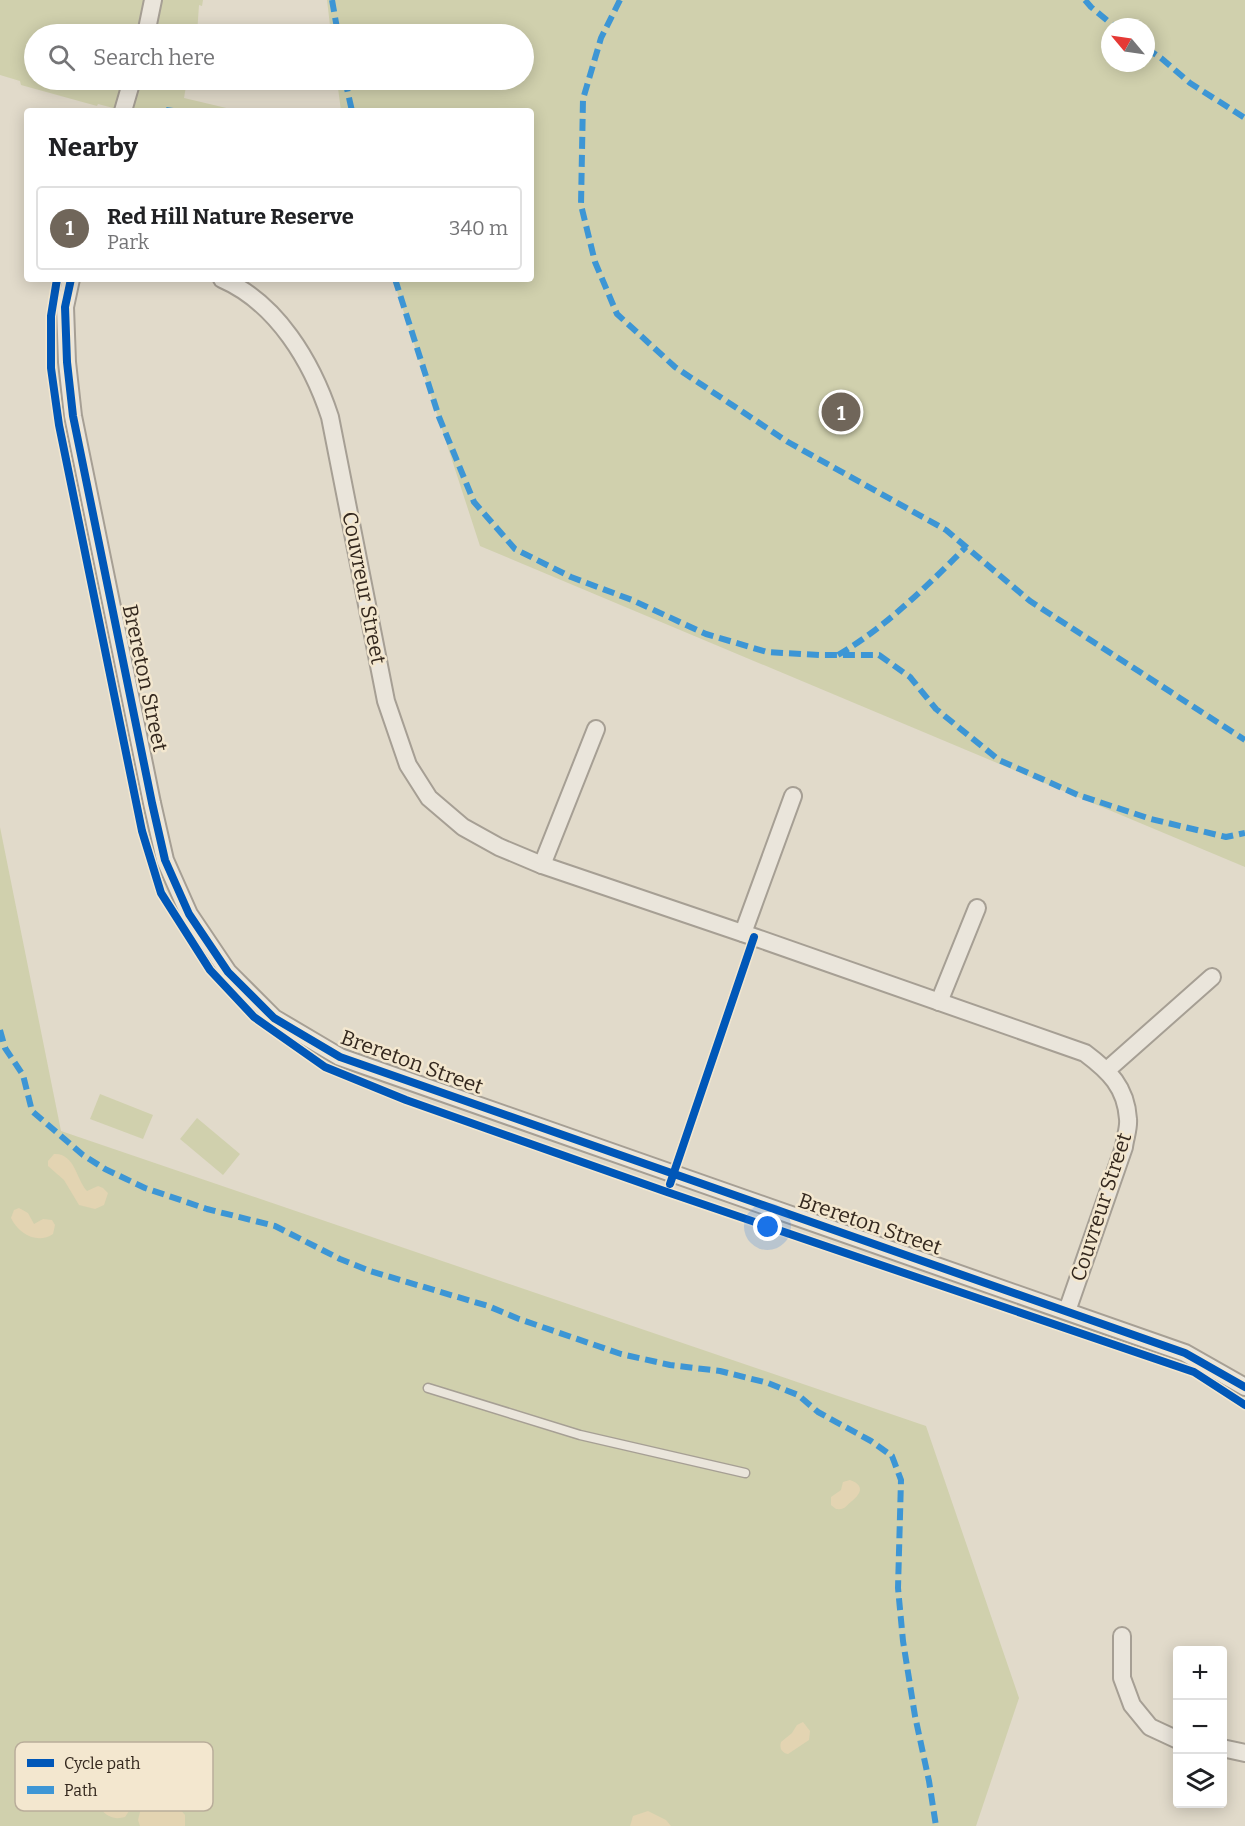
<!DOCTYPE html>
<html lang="en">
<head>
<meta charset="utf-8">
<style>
  :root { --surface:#fff; --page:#f6f6f6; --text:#202124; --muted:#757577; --line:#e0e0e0; --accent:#70665a }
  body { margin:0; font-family:Bitter,serif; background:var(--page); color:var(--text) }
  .controls { position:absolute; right:18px; bottom:18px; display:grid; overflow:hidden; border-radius:6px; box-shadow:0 3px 15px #0003 }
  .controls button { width:54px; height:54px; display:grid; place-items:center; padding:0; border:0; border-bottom:2px solid var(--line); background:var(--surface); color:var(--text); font:30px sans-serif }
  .compass { position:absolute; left:1101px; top:18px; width:54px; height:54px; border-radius:50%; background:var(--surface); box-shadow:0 3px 15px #0003; rotate:299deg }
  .you { position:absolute; left:768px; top:1227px; width:21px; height:21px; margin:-15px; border:4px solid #fff; border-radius:50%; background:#1a73e8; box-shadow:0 0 0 9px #1a73e833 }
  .badge { display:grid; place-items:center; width:39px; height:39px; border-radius:50%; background:var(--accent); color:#fff; font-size:20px; font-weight:700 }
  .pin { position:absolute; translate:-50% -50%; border:3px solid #fff; box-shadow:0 2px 6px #0006 }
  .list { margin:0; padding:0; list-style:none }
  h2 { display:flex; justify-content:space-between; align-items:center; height:78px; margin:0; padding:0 24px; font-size:26px }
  h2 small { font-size:20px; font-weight:400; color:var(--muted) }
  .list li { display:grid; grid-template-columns:39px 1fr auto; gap:18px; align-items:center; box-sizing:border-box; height:84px; margin:0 12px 12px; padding:0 12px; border:2px solid var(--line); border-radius:6px }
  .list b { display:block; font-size:22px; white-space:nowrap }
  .list p { margin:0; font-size:20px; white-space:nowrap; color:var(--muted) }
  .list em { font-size:20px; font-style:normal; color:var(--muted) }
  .icon { flex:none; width:33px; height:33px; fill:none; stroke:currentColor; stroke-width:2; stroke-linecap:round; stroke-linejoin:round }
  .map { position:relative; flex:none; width:1245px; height:1826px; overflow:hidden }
  .search { position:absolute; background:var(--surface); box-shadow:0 3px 15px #0003; left:24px; top:24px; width:510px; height:66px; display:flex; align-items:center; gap:15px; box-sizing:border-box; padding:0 21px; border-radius:33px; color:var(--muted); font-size:22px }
  .panel { position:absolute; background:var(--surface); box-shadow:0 3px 15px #0003; left:24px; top:108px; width:510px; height:174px; border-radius:6px }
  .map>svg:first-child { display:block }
  .green { fill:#d0d0ad; fill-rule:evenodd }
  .sand { fill:#e3d4b2 }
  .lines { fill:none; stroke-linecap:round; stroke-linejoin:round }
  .service-casing { stroke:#a69f94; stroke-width:11 }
  .minor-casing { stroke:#a69f94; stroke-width:20 }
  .service { stroke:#eae5db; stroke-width:8 }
  .minor { stroke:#eae5db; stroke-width:16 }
  .quiet { stroke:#3d96d5; stroke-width:6; stroke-dasharray:12 6; stroke-linecap:butt }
  .cycleway-casing { stroke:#f3e7cf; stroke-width:11 }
  .cycleway { stroke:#0057b8; stroke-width:8 }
  .labels { text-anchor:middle; stroke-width:5; stroke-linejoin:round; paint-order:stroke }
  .street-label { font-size:21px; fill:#33271d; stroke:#f3e7cf }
  .key { fill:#f3e7cf; stroke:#b9ad9a; stroke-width:1.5 }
  .key-label { font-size:16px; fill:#33271d }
</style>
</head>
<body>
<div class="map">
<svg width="1245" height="1826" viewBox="0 0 1245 1826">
  <rect width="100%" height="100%" fill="#e1daca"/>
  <!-- green -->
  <g class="green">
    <polygon points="0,0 203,0 202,6 199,5 197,34 34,34 34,80 187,80 184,98 239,111 125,111 98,104 97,106 21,85 20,81 0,75"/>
    <path d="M 327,0 L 1245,0 L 1245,867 L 480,546 L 393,279 L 531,279 L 531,111 L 341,111 L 337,80 L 524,80 L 524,34 L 331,34 ZM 1110,27 L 1146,27 L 1146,63 L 1110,63 Z"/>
    <polygon points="0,827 61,1131 926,1426 1019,1698 976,1826 0,1826"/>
    <polygon points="100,1094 153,1115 143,1139 90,1119"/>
    <polygon points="197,1118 240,1154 223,1175 180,1139"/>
  </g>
  <!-- sand -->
  <g class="sand">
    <path d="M 54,1154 C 75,1153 76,1179 87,1191 L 98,1186 L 103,1188 L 108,1193 L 104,1205 L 95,1209 L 79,1205 L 64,1180 L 48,1166 L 48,1161 Z"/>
    <path d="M 19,1208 L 28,1213 L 34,1224 L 43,1219 L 52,1220 L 55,1225 L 53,1234 C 37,1245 18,1233 11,1218 L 14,1210 Z"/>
    <path d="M 850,1480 C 864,1485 862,1493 852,1501 C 845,1506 846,1510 836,1509 L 831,1505 L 831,1497 L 841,1490 L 843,1482 Z"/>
    <path d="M 803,1722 L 810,1731 L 809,1740 L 788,1754 C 782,1753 779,1748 781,1742 L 792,1733 L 797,1725 Z"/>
    <path d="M 119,1781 C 137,1782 155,1791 159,1810 L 162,1811 L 167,1807 L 179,1808 L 185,1815 L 185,1826 L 140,1826 L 138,1820 L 141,1808 L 138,1803 L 133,1805 L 125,1817 C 115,1820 107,1817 101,1809 L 101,1796 L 113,1783 Z"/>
    <polygon points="648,1811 666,1820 671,1826 630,1826 633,1816"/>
  </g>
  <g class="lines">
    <!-- service casing -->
    <g class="service-casing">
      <polyline id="service" points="428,1388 580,1435 745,1473"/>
    </g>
    <!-- minor casing -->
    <g class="minor-casing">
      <g id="minor">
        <polyline points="146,34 153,0"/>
        <polyline points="123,111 132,80"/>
        <polyline points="71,279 65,307 67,362 73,416 152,803 165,860 189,914 228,972 274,1018 340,1057 1185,1353 1245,1387"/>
        <path d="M 222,279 C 277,303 312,362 330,417 L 386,701 L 408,765 L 429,798 L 463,827 L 499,847 L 542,865 L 754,937 L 1085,1053 C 1109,1071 1126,1087 1128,1119 C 1129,1128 1125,1138 1124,1147 L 1067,1311"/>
        <polyline points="542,865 596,729"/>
        <polyline points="743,933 793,796"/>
        <polyline points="939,1002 977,908"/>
        <polyline points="1107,1070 1212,977"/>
        <polyline points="1122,1636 1122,1678 1132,1705 1150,1727 1178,1740"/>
        <polyline points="1222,1748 1245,1753"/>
      </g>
    </g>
    <!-- service -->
    <use href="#service" class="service"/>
    <!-- minor -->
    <use href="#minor" class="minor"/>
    <!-- quiet -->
    <g class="quiet">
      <polyline points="332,0 338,34"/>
      <polyline points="620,0 601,38 583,99 581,205 595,262 617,314 675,367 788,442 946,530 1030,601 1245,740"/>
      <polyline points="1085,0 1091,7 1115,27"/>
      <polyline points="1146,48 1161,58 1190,83 1245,118"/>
      <polyline points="345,80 352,111"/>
      <polyline points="166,110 173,111"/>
      <polyline points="395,279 439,417 474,502 515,549 571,577 632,600 706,634 767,652 819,655 879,655 910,677 936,709 999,760 1078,795 1151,819 1226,837 1245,833"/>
      <path d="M 838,655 C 886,627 927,586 966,547"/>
      <polyline points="0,1030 5,1048 23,1075 32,1111 83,1155 105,1169 145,1188 207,1209 275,1226 340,1259 370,1271 488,1306 519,1319 621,1354 670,1365 720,1371 768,1383 798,1395 818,1412 871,1441 892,1456 901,1480 898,1588 903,1641 915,1716 929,1781 936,1826"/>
    </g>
    <!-- cycleway casing -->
    <g class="cycleway-casing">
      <g id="cycleway">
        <polyline points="57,279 51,316 51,368 59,425 142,831 161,893 210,970 254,1017 325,1067 406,1100 667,1192 1194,1372 1245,1405"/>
        <polyline points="71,279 65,307 67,362 73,416 152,803 165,860 189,914 228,972 274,1018 340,1057 1185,1353 1245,1387"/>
        <polyline points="670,1184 754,937"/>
      </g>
    </g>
    <!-- cycleway -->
    <use href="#cycleway" class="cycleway"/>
  </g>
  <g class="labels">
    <!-- street labels -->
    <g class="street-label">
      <text transform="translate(364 588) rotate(79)" y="7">Couvreur Street</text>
      <text transform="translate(145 678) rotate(78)" y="7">Brereton Street</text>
      <text transform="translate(412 1062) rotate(20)" y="7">Brereton Street</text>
      <text transform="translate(1101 1207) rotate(-72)" y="7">Couvreur Street</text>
      <text transform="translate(870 1224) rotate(19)" y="7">Brereton Street</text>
    </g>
  </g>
  <!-- legend -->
  <rect x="15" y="1742" width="198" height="69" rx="9" class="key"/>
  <rect x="27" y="1759" width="27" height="8" fill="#0057b8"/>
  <rect x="27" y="1786" width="27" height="8" fill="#3d96d5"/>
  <g class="key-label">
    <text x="64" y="1769">Cycle path</text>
    <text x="64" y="1796">Path</text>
  </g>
</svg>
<div class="controls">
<button>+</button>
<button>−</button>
<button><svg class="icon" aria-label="layers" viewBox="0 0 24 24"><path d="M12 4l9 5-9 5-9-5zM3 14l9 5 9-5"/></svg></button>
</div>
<svg class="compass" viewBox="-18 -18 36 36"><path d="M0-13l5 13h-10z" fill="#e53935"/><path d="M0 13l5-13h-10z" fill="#757577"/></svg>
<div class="you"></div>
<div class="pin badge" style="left:841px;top:412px">1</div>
<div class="search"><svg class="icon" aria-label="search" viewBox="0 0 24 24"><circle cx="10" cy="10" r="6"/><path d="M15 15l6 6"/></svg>Search here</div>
<section class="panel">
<h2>Nearby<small></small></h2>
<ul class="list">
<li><span class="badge">1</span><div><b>Red Hill Nature Reserve</b><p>Park</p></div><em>340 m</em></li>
</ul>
</section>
</div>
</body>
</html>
